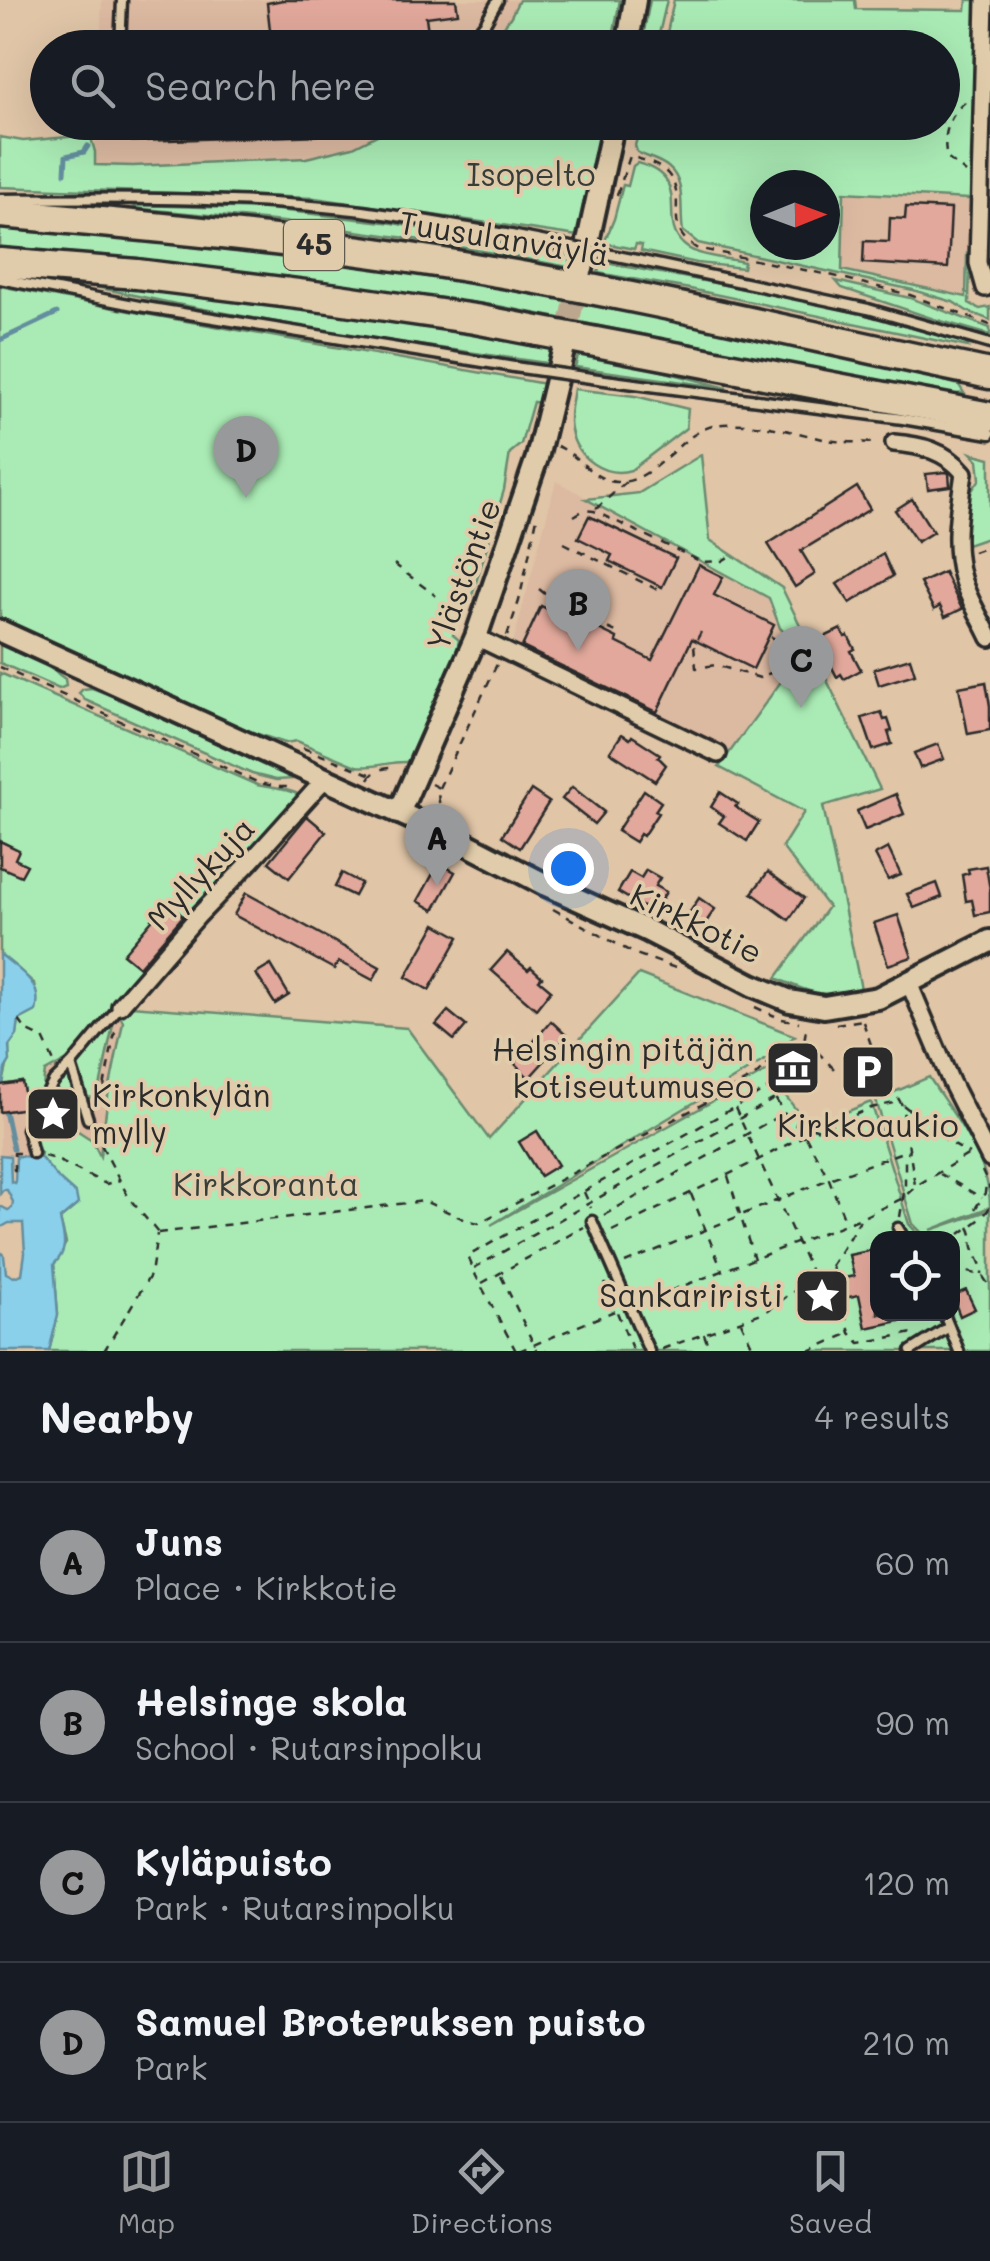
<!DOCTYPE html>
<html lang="en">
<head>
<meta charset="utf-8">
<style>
  :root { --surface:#171b24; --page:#242831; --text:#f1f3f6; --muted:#9ea1a6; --line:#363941; --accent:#98999b }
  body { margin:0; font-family:Mali,sans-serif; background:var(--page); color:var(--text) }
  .controls { position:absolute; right:30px; bottom:30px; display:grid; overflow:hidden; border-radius:20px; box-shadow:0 10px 40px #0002 }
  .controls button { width:90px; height:90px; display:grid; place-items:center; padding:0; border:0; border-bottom:2px solid var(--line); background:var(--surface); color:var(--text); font:50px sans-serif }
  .compass { position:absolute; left:750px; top:170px; width:90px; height:90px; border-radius:50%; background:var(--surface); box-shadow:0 10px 40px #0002; rotate:89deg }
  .you { position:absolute; left:568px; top:868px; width:35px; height:35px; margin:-25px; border:8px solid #fff; border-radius:50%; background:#1a73e8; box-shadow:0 0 0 15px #1a73e833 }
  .badge { display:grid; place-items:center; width:65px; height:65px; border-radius:50%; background:var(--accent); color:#111; font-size:32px; font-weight:700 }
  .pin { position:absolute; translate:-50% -82px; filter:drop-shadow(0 2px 5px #0008) }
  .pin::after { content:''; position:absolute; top:52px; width:35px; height:30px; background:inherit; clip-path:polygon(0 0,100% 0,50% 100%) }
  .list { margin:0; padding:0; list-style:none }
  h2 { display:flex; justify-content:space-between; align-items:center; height:130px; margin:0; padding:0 40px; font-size:42px }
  h2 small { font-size:32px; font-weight:400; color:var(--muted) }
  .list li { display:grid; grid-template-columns:65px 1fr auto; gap:30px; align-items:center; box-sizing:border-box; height:160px; padding:0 40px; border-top:2px solid var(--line) }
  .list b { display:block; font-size:38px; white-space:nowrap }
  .list p { margin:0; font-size:32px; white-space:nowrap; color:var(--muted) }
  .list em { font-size:32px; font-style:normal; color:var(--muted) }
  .icon { flex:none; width:55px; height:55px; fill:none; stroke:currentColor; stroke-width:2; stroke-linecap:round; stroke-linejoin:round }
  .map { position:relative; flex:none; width:990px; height:1351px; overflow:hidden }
  .search { position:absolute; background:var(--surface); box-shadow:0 10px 40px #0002; left:30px; right:30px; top:30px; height:110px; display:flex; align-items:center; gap:25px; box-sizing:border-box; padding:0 35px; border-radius:55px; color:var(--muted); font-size:38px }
  .sheet { height:770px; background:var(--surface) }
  nav { display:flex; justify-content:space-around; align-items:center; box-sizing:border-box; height:140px; border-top:2px solid var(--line); background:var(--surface); font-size:28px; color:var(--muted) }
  nav a { display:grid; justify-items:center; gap:5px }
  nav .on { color:var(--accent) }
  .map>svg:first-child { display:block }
  .built { fill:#dcb9a1 }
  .green { fill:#aaebb5; stroke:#6a8b70; stroke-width:2.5; fill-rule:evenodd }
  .water { fill:#8ad0eb; stroke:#648e9e; stroke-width:2.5 }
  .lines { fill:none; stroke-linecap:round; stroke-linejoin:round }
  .stream { stroke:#648e9e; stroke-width:5 }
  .building { fill:#e1a89b; stroke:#2b2b2b; stroke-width:2.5 }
  .tertiary-tunnel { stroke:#bca68e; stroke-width:20; stroke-dasharray:20 10; stroke-linecap:butt }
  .service-casing { stroke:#2b2b2b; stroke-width:15 }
  .minor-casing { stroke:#2b2b2b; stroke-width:22 }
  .tertiary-casing { stroke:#2b2b2b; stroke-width:28 }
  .motorway-casing { stroke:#2b2b2b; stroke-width:35 }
  .path { stroke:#2b2b2b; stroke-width:2.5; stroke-dasharray:8 8; stroke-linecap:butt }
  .service { stroke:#e0ccaa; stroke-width:8 }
  .minor { stroke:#e0ccaa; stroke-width:15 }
  .tertiary { stroke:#e0ccaa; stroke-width:20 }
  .motorway { stroke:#e0ccaa; stroke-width:28 }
  .service-bridge-casing { stroke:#2b2b2b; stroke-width:15; stroke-linecap:butt }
  .service-bridge { stroke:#e0ccaa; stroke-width:8 }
  .labels { text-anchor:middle; stroke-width:8; stroke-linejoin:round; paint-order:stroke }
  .shield { fill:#e0ccaa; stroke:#615b51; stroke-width:2.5 }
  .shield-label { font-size:30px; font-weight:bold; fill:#2b2b2b }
  .park-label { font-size:32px; fill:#383e39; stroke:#e0ccaa }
  .street-label { font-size:32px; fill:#2b2b2b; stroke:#e0ccaa }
  .poi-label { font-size:32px; fill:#2b2b2b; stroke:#e0ccaa; text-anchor:end }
</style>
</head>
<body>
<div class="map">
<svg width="990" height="1351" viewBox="0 0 990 1351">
  <rect width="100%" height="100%" fill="#e0c5a7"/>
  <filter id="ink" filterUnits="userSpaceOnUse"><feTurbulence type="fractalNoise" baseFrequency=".01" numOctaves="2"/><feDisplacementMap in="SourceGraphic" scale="20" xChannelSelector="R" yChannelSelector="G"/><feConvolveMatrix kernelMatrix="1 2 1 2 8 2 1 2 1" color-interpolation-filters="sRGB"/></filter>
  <g filter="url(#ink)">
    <!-- built -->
    <g class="built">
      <polygon points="102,0 540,0 508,47 100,48"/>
      <polygon points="96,123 416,123 353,147 306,158 133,166 95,165"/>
      <polygon points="844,192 968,199 966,297 842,270"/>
      <polygon points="556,481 769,598 780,628 793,641 796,661 728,755 512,648"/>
      <polygon points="117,1005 123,1022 108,1096 95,1196 40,1157 0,1155 0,1085"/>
    </g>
    <!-- green -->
    <g class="green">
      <polygon points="519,0 620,0 611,47 490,47 511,16"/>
      <polygon points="650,0 667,0 656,47 641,47"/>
      <path d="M 674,0 L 855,0 L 856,9 L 966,10 L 967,0 L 975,0 L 973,197 L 968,199 L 844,192 L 842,270 L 966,297 L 967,254 L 970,256 L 969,303 L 980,309 L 990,307 L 990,320 L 967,311 L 953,302 L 913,290 L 698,243 L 683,231 C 679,211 687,182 668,167 C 660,160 646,157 637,152 L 635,145 L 642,123 L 942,122 L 942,48 L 664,47 ZM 765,185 L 825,185 L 825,245 L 765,245 Z"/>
      <polygon points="87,123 95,152 95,165 133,166 306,158 353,147 401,123 606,123 578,236 315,198 0,187 0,137 23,141 79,136"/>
      <path d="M 637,163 C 695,178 656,221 684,245 C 697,257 726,258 744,262 L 743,268 L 697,263 L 641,251 L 642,245 L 636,244 L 634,249 L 604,243 L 614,219 L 623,185 L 628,186 L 633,166 Z"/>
      <polygon points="138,205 269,209 393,223 577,258 574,268 428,241 305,224 133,208"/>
      <polygon points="0,222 243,246 501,282 852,355 959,385 964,393 951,395 498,306 261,276 0,250"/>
      <path d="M 601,262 C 723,285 848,305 966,343 L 968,347 L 690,289 L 598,273 Z"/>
      <polygon points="836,281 910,298 990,328 990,335 934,319 842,288"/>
      <polygon points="101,285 414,322 557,347 553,364 348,335 176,304 91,286"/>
      <path d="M 0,286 L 140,313 L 545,384 L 540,403 L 533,402 L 521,444 L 510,453 L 504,490 L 470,602 L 464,598 L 453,635 L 459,640 L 456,654 L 407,762 C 389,761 372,769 356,766 L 297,741 L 285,743 L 237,727 L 0,618 Z"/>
      <polygon points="579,352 616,359 727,388 575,367"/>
      <path d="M 574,389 L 635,396 L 688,409 L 686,428 L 631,470 C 604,478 576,458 571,430 C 568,417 572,402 574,389 Z"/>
      <polygon points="971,453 990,458 990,537 964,546 968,496 980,479 978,460"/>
      <path d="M 701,455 L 710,540 L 782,588 L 880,789 L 823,806 L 861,989 C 830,1002 805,991 776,978 L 828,907 L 782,847 L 804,812 L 719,767 L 796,661 L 793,641 L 780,628 L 769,598 L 586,499 L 639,493 Z"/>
      <polygon points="0,643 47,666 65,679 66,686 59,689 0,663"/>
      <path d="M 0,673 L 257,785 C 269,788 293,789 300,796 L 257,851 L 195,908 L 118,1005 L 407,1028 L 489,1139 L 639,974 L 795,1036 L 768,1058 L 491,1225 L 767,1071 L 809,1127 L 871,1102 L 909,1224 L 919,1235 L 922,1233 L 913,1224 L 876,1100 L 929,1077 C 954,1117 990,1158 990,1207 L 931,1230 L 990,1210 L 990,1351 L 49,1351 L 58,1315 L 54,1264 L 66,1243 L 60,1219 L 78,1204 L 40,1157 L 41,1153 C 19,1131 47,1088 69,1077 L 76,1106 L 73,1119 L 75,1129 L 92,1140 L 100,1156 L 108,1096 L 123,1022 L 116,1005 L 69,1059 L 45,1072 C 40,1091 51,1098 27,1108 L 22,1082 L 3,1085 C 5,1071 10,1061 9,1046 L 17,1035 L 19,1020 L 36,1011 L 34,983 L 0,954 ZM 878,1238 L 952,1238 L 952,1314 L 878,1314 Z"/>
      <polygon points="92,688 136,705 293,779 276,780 252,774 85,700 79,693 83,689"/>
      <polygon points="114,1020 100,1087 94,1097 87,1098 82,1095 76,1071 79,1060"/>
    </g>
    <!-- water -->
    <g class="water">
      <path d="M 0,954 C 19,970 44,983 36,1011 L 19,1020 L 17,1035 L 9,1046 L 10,1061 L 5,1069 L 3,1085 L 0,1085 Z"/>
      <path d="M 0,1155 L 10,1156 L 11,1182 L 15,1183 L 16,1156 L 40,1157 L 58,1178 L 76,1194 L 78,1204 L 60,1219 C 64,1237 69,1250 54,1264 L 58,1315 L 49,1351 L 0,1351 L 0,1251 L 4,1256 L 6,1273 L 14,1277 L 22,1274 L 25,1253 L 23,1223 L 9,1223 L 0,1228 L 0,1206 L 8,1210 L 12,1208 L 13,1202 L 7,1190 L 3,1190 L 0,1194 Z"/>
    </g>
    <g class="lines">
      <!-- stream -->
      <g class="stream">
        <polyline points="65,173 66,156 84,152 88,146"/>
        <polyline points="0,340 57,313"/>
        <polyline points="5,1111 13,1149"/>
      </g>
    </g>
    <!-- building -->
    <g class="building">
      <polygon points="283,0 456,0 458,13 426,17 429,39 400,43 400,48 272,48 267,3"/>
      <polygon points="906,207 951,209 948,268 863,263 864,241 889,242 890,218 905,219"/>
      <polygon points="946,472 949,473 950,486 928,489 926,474"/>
      <polygon points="857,487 870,509 801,551 815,574 795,587 768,544"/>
      <polygon points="912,499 933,532 917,542 895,510"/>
      <polygon points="589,516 676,558 662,587 609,561 612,555 578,538"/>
      <polygon points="883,554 893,576 850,603 837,584"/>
      <polygon points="699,565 723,577 714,595 774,625 753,669 692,639 657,712 522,647 541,606 576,623 578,619 617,638 616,642 652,660"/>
      <polygon points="944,572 962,609 945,617 940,606 934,610 920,583"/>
      <polygon points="841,629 845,637 848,636 855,649 851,651 861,670 844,679 841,674 837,677 818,640"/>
      <polygon points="910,658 915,674 879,685 874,669"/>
      <polygon points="986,682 990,706 990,730 968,734 959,687"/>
      <polygon points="881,712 884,720 888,719 892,731 888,732 892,744 873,750 862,718"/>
      <polygon points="622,734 630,739 632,736 660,754 658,757 666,765 655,781 610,752"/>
      <polygon points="938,744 944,759 920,768 914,753"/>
      <polygon points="572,787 604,812 594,824 562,799"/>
      <polygon points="531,790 549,802 520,848 502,836"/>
      <polygon points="644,790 661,802 655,811 658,813 643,836 640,834 635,842 617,831"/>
      <polygon points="720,792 738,804 735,807 759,822 747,841 719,823 724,816 711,807"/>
      <polygon points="896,794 904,814 865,830 857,811"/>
      <polygon points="307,816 326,832 289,878 269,862"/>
      <polygon points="0,841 19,850 15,859 27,865 21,876 0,867"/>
      <polygon points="888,848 901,875 888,880 875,855"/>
      <polygon points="439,863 455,872 434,910 418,901"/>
      <polygon points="986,866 990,890 990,912 975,915 972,900 966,901 962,875 969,873 968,869"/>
      <polygon points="646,870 660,878 655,886 666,892 653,913 618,892 630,872 641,878"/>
      <polygon points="768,872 804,898 789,920 752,893"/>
      <polygon points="342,873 361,883 354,896 335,887"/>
      <polygon points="937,883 942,897 914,908 907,894"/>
      <polygon points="246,893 380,967 373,980 339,962 334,969 234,915"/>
      <polygon points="699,898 715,909 702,928 686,918"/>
      <polygon points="167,902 183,916 139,967 123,954"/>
      <polygon points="898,915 912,957 888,965 874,923"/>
      <polygon points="436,924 459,937 429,990 406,977"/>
      <polygon points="507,952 528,970 531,967 542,977 539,980 551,990 536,1009 491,970"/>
      <polygon points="271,965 289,995 275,1004 256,974"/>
      <polygon points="448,1011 466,1026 454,1040 436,1025"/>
      <polygon points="551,1021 567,1036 529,1078 514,1063 520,1057 515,1053 524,1043 529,1047"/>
      <polygon points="797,1050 810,1073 787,1086 774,1063"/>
      <polygon points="22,1082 27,1108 0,1112 0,1085"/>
      <polygon points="537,1131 558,1165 540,1176 519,1142"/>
      <polygon points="878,1249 878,1314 909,1314 909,1319 866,1328 859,1295 844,1298 840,1279 854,1276 849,1255"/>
      <polygon points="966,1290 975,1309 960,1316 952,1296"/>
    </g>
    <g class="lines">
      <!-- tertiary-tunnel -->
      <polyline class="tertiary-tunnel" points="563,350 580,276"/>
      <!-- service casing -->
      <g class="service-casing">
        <g id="service">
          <polyline points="120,48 122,0"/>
          <polyline points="465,48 485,23 498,0"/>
          <polyline points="116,122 116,125 132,135 316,129 342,122"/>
          <path d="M 0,199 C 118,198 236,197 354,210 C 405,216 455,226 506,234"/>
          <polyline points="637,260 868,309 990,344"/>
          <polyline points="0,279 139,306 514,367"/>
          <polyline points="612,381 903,419 990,434"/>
          <polyline points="71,1065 88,1119"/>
          <polyline points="33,1153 27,1129 54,1081 71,1065 120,1006"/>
          <polyline points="592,1221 649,1351"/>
          <polyline points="898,1228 904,1238"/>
          <polyline points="944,1314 959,1351"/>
          <polyline points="911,1351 949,1327"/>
        </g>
      </g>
      <!-- minor casing -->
      <g class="minor-casing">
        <g id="minor">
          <polyline points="985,0 978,263 985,288"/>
          <path d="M 894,443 C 921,445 946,451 964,473 C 959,508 952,543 962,578 C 968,599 981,618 990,638"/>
          <polyline points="476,637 718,754"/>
          <polyline points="909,983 951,1082 990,1159"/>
          <polyline points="120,1006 198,916 252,860 324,780"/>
        </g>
      </g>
      <!-- tertiary casing -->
      <g class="tertiary-casing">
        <g id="tertiary">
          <polyline points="627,48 635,0"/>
          <polyline points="582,269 614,122"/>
          <polyline points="0,631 459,840 546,885 648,931 752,985 790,1001 824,1007 878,998 990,941"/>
          <polyline points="399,813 476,637 537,458 563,351"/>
        </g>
      </g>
      <!-- motorway casing -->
      <g class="motorway-casing">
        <g id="motorway">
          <path d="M 0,213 C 164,227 329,243 491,271 C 659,299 824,340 990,374"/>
          <polyline points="0,263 137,274 338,299 475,319 990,417"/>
        </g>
      </g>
      <!-- path -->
      <g class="path">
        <path d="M 965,102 C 948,116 942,137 947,158 L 966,173"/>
        <path d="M 617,195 L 630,156 C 642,160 659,164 668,174 C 689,200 661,226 696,248 L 834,276 L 910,295 L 990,325"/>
        <path d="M 557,446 C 578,454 592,480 616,482 C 658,484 680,427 723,424 C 759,422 790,431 823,439 C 841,443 860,442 878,443"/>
        <polyline points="596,509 627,481"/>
        <polyline points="574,516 584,510 594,511 702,562 722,561 733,554"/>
        <polyline points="564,543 662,592"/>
        <polyline points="973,552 990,546"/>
        <polyline points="394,564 436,596"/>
        <polyline points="539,589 561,607 616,632"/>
        <polyline points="701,632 694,645 696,668 716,665 760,678 776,670 784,643 771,637"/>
        <polyline points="507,636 519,601 537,518"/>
        <polyline points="0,667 259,783 279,787 293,787"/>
        <polyline points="303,748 370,774"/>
        <path d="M 369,779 C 374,769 387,767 397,768"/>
        <path d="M 431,784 L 439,788 C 437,802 439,807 451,815"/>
        <polyline points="439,788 498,662"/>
        <polyline points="553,909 633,953 681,970"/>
        <polyline points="755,1007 775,1016"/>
        <polyline points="782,1019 799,1022"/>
        <polyline points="19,1020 26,1030 43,1038 55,1064"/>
        <polyline points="863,1022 874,1053"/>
        <polyline points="836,1024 863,1020"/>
        <polyline points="805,1042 809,1043 839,1074"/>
        <polyline points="890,1084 902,1105 915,1185"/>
        <polyline points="97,1101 104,1087 115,1032"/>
        <polyline points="903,1105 949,1142 969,1154"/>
        <polyline points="735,1108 814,1278 832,1265 860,1220"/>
        <polyline points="795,1123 820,1130 871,1108 898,1102"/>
        <polyline points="94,1131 129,1198 158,1233"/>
        <polyline points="44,1156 55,1159 106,1184 120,1180"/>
        <polyline points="16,1170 14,1170 14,1153 22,1153"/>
        <polyline points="982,1171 990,1189"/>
        <polyline points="940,1174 982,1198"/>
        <polyline points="728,1176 754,1259"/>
        <polyline points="584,1192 591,1208"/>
        <polyline points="691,1194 722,1270"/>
        <polyline points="975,1209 985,1193 986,1183"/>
        <polyline points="604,1215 784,1113"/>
        <polyline points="900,1217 905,1186 905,1159 908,1151"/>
        <path d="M 969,1227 C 974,1235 971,1238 973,1247 C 976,1258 983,1264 982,1275"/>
        <polyline points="612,1231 760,1159 805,1135"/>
        <path d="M 158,1233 L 424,1201 L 466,1220 L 479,1223 L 754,1077 C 769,1063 783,1047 804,1042 L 807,1023"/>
        <polyline points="960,1234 983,1217 990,1207"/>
        <polyline points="625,1263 829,1179 908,1150"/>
        <polyline points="832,1266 850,1333 860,1343 918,1332"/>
        <polyline points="474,1268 776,1098"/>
        <polyline points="952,1269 982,1275 990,1287"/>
        <polyline points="501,1276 537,1351"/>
        <polyline points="482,1283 584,1227"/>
        <polyline points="605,1283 633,1351"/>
        <polyline points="641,1302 861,1218 903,1198 916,1186 969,1154"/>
        <polyline points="802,1309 797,1289 813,1279"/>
        <polyline points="741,1322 755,1351"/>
        <polyline points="704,1334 710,1351"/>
        <polyline points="662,1349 767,1311 797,1289"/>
        <polyline points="104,1351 151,1274 157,1234"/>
        <polyline points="516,1351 476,1276 468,1256 769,1088 784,1113 805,1135 829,1179 846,1223"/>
        <polyline points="519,1351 619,1309"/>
        <polyline points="809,1351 848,1334"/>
      </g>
      <!-- service -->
      <use href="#service" class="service"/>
      <!-- minor -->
      <use href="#minor" class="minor"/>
      <!-- tertiary -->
      <use href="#tertiary" class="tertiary"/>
      <!-- motorway -->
      <use href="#motorway" class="motorway"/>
      <!-- service-bridge casing -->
      <g class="service-bridge-casing">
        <g id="service-bridge">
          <polyline points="506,234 637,260"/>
          <polyline points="514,367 612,381"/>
        </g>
      </g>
      <!-- service-bridge -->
      <use href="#service-bridge" class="service-bridge"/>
    </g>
  </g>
  <!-- icons -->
  <defs>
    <g id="museum-square" transform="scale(2.875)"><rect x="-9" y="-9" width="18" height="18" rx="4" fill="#2b2b2b" stroke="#e0ccaa"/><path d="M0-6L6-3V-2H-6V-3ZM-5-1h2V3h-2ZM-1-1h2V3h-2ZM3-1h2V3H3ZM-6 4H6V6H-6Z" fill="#fff"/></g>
    <g id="parking-square" transform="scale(2.875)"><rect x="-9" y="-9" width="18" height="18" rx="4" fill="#2b2b2b" stroke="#e0ccaa"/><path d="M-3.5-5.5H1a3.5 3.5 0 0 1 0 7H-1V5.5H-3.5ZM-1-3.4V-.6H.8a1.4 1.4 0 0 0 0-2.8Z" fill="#fff"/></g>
    <g id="sight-square" transform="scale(2.875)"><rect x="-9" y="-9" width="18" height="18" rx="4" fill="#2b2b2b" stroke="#e0ccaa"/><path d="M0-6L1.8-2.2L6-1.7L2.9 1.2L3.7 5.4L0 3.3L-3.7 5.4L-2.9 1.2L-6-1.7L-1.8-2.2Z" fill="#fff"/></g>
  </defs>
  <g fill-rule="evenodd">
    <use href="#museum-square" x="793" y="1068"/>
    <use href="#parking-square" x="868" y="1072"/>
    <use href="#sight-square" x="53" y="1114"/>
    <use href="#sight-square" x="822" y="1296"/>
  </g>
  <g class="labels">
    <!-- shield labels -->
    <rect class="shield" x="284" y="220" width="60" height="50" rx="8"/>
    <g class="shield-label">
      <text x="314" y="255">45</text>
    </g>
    <!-- park labels -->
    <g class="park-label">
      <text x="531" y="186">Isopelto</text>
      <text x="266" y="1196">Kirkkoranta</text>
    </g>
    <!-- street labels -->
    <g class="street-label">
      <text transform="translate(504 239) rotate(9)" y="11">Tuusulanväylä</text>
      <text transform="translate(464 575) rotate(-70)" y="11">Ylästöntie</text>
      <text transform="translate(201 874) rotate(-47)" y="11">Myllykuja</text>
      <text transform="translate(696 924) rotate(26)" y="11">Kirkkotie</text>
    </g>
    <!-- poi labels -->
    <g class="poi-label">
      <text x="754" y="1061">Helsingin pitäjän<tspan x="754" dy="37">kotiseutumuseo</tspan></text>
      <text x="92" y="1107" text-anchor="start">Kirkonkylän<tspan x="92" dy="37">mylly</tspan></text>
      <text x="868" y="1137" text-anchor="middle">Kirkkoaukio</text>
      <text x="783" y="1307">Sankariristi</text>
    </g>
  </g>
</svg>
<div class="controls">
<button><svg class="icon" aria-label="locate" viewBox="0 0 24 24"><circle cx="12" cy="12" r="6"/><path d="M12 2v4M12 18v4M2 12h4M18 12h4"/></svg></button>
</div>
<svg class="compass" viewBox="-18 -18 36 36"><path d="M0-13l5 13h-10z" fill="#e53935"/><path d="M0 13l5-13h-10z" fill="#9ea1a6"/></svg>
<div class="you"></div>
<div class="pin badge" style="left:437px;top:886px">A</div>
<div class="pin badge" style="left:578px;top:651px">B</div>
<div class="pin badge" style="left:801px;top:708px">C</div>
<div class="pin badge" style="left:246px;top:498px">D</div>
<div class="search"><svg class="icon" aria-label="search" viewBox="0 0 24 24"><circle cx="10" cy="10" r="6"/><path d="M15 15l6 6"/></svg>Search here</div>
</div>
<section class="sheet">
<h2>Nearby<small>4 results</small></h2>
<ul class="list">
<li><span class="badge">A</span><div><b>Juns</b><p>Place · Kirkkotie</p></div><em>60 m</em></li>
<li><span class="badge">B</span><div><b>Helsinge skola</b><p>School · Rutarsinpolku</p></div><em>90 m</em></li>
<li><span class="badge">C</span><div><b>Kyläpuisto</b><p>Park · Rutarsinpolku</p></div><em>120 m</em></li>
<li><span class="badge">D</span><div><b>Samuel Broteruksen puisto</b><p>Park</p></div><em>210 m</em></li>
</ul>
</section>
<nav>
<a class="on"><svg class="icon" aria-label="map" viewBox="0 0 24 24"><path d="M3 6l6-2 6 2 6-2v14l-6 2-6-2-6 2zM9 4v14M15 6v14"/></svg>Map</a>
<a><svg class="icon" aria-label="directions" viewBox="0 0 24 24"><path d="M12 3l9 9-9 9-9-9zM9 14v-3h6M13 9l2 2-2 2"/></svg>Directions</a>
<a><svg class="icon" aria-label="saved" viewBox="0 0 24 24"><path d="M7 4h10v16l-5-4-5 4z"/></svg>Saved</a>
</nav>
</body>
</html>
